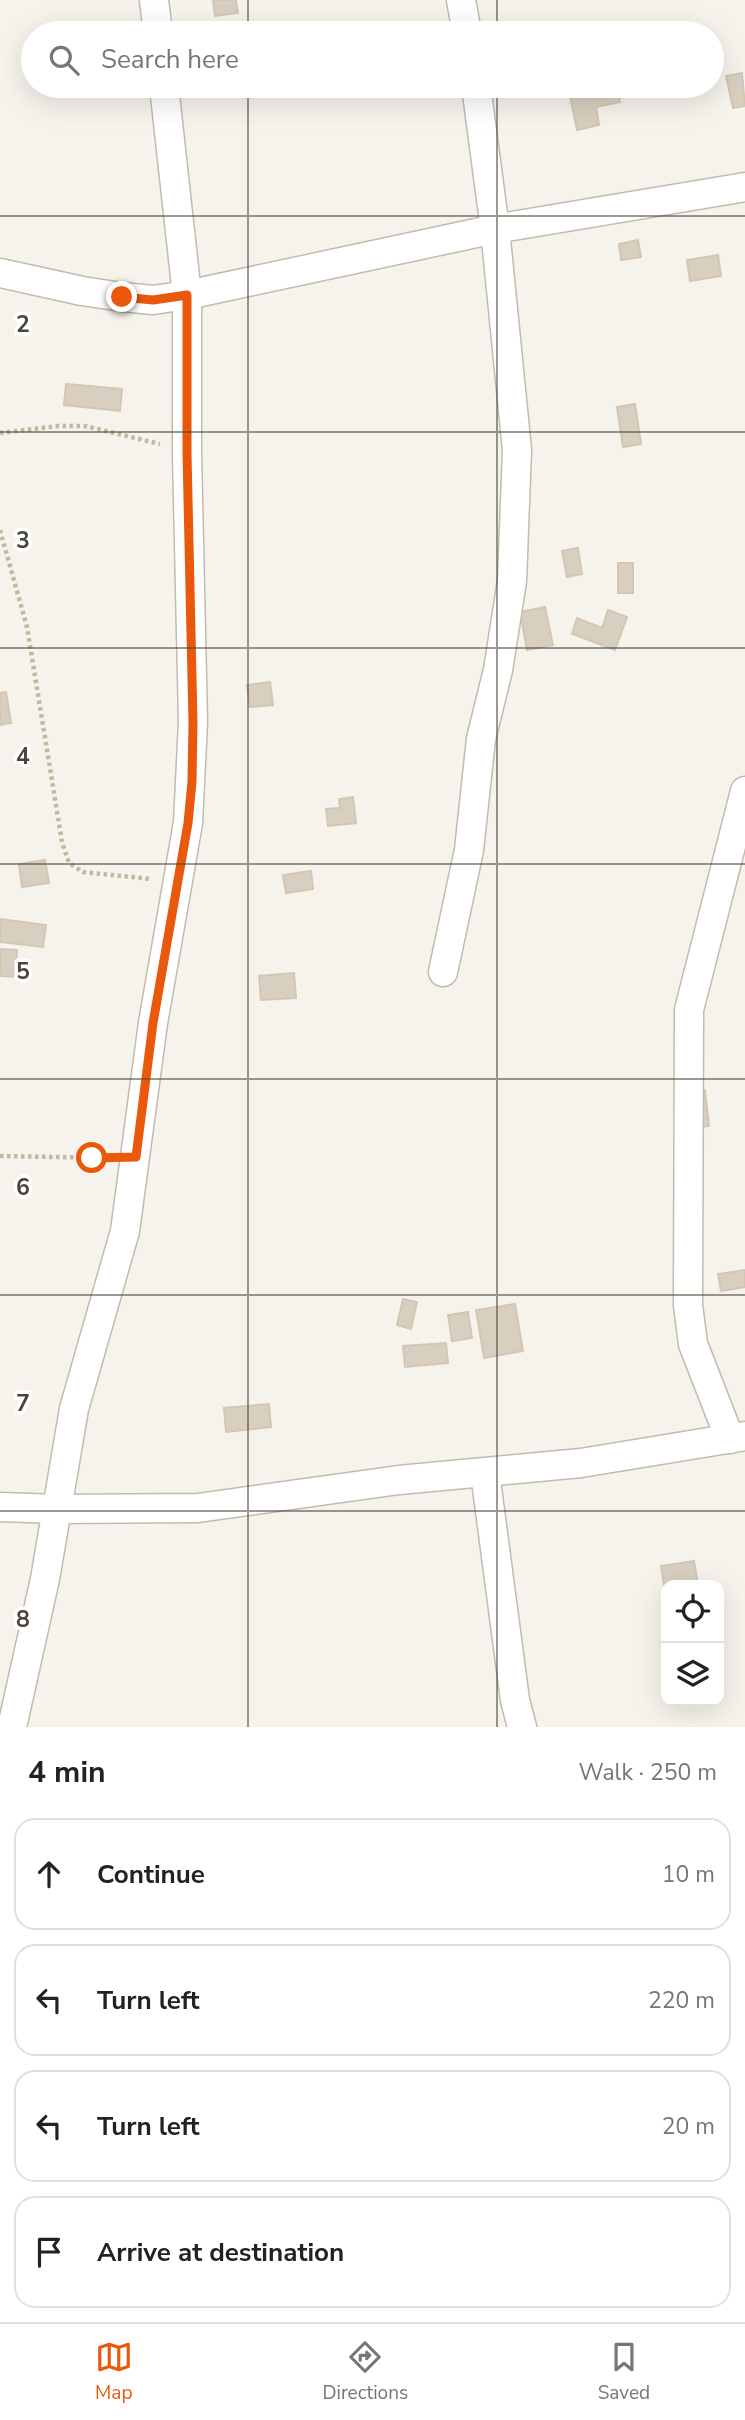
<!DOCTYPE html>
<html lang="en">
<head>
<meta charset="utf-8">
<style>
  :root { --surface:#fff; --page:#f6f6f6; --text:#222; --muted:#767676; --line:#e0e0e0; --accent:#ea580c }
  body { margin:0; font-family:"Nunito Sans",sans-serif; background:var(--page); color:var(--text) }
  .controls { position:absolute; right:21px; bottom:21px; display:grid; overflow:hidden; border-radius:14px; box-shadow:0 7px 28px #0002 }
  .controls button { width:63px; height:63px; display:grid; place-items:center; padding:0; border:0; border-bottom:2px solid var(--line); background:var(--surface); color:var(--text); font:35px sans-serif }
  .stop { position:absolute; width:21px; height:21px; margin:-16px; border:5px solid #ea580c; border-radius:50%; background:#fff }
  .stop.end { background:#ea580c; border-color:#fff; box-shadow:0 2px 7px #0008 }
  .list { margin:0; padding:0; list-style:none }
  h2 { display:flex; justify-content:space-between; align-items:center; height:91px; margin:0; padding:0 28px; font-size:30px }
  h2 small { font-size:23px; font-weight:400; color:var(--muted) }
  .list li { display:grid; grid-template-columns:46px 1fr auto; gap:21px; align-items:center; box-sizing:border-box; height:112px; margin:0 14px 14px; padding:0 14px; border:2px solid var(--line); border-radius:21px }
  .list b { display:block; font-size:26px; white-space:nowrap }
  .list em { font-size:23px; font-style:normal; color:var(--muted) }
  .icon { flex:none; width:38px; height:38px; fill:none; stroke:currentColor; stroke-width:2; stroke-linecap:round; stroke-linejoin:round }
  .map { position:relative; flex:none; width:745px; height:1727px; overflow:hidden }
  .search { position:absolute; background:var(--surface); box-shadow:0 7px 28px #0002; left:21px; right:21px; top:21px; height:77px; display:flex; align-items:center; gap:18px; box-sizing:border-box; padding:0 24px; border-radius:38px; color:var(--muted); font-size:26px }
  .sheet { height:595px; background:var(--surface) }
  nav { display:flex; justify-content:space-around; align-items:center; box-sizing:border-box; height:98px; border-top:2px solid var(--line); background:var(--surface); font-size:19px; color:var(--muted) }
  nav a { display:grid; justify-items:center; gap:4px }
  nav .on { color:var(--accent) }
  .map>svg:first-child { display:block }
  .building { fill:#d8cfc1; stroke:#d3c7b4; stroke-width:2 }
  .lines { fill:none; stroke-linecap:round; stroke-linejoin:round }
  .minor-casing { stroke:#c2bbae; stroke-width:31 }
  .path { stroke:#c4b79f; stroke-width:4.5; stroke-dasharray:3.5 3.5; stroke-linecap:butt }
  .minor { stroke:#fff; stroke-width:28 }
  .route { stroke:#ea580c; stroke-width:9 }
  .grid { fill:none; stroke:#4b4439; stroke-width:2; stroke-opacity:0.55 }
  .grid-label { font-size:23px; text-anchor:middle; font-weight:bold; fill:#4b4439; stroke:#fff; stroke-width:7; stroke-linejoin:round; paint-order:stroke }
</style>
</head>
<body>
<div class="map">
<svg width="745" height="1727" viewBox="0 0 745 1727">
  <rect width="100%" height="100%" fill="#f6f3ec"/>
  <!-- building -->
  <g class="building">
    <polygon points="213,0 236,0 238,13 215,16"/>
    <polygon points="742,73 745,106 733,108 726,76"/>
    <polygon points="568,86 617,86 620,102 596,107 599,125 577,130"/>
    <polygon points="638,240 641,257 621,260 619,244"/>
    <polygon points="718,255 721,276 690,281 687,260"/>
    <polygon points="66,384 122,389 120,411 64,405"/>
    <polygon points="635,404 641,444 623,447 617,407"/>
    <polygon points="578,548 582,574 567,577 562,551"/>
    <rect x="618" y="563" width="15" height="30"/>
    <polygon points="545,607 553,645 527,650 520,612"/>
    <polygon points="608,610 627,617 615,650 572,634 577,618 602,628"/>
    <polygon points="270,682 273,705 250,707 247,685"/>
    <polygon points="6,692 11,723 0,725 0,693"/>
    <polygon points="353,797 356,823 328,826 326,809 340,808 339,799"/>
    <polygon points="45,860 49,883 22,887 19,864"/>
    <polygon points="311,871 313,889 286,893 283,875"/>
    <polygon points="0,919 46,925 43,947 0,942"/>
    <polygon points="0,949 17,950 15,977 0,976"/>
    <polygon points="294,973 296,998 261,1000 259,976"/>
    <polygon points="705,1090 709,1126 693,1128 688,1092"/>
    <polygon points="745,1270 745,1287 721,1291 718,1274"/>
    <polygon points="403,1299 417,1302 411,1329 397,1325"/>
    <polygon points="515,1304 523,1351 484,1358 476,1310"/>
    <polygon points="468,1312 472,1338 452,1341 448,1315"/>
    <polygon points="446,1343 448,1363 405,1367 403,1346"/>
    <polygon points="269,1404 271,1427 226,1432 224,1408"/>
    <polygon points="694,1561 698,1585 666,1585 666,1597 661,1566"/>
  </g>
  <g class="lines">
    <!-- minor casing -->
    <g class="minor-casing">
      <g id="minor">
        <polyline points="154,0 158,33"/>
        <polyline points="461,0 467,33"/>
        <polyline points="0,273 82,291 122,297 153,300 187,295 495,229 745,187"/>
        <polyline points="443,972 469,850 481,739 498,670 512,581 517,450 495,229 476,86"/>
        <polyline points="730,1439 693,1344 688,1305 689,1010 745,791"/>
        <polyline points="485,1473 515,1700 522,1727"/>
        <polyline points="0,1507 58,1509 198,1508 399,1480 581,1463 745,1436"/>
        <polyline points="12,1727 45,1579 74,1409 125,1231 153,1023 188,823 193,722 187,454 187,295 164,86"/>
      </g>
    </g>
    <!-- path -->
    <g class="path">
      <polyline points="0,433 58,426 85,426 160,444"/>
      <polyline points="0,530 27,627 62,842 69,863 83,872 151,879"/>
      <polyline points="0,1156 111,1158"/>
    </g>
    <!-- minor -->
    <use href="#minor" class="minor"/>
  </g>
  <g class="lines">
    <!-- route -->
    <polyline class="route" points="92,1158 136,1157 153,1023 188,823 192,782 193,722 187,454 187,295 153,300 122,297"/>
  </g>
  <!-- grid -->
  <path class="grid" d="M 248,0 L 248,33M 497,0 L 497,33M 248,86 L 248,1727M 497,86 L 497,1727M 0,216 L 745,216M 0,432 L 745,432M 0,648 L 745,648M 0,864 L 745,864M 0,1079 L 745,1079M 0,1295 L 745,1295M 0,1511 L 745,1511"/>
  <g class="grid-label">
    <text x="23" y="332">2</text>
    <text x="23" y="548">3</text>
    <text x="23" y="764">4</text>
    <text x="23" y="979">5</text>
    <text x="23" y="1195">6</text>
    <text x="23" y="1411">7</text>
    <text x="23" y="1627">8</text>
  </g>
</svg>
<div class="controls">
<button><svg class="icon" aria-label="locate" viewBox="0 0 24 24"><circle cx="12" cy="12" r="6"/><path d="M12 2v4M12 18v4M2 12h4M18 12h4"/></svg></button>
<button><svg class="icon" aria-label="layers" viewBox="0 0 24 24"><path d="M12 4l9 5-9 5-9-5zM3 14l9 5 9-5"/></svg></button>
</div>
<div class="stop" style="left:92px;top:1158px"></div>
<div class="stop end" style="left:122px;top:297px"></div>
<div class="search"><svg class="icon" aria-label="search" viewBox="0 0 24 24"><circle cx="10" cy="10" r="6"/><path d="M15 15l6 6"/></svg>Search here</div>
</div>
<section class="sheet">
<h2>4 min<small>Walk · 250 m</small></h2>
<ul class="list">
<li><svg class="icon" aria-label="ahead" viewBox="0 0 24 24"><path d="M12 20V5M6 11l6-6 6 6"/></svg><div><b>Continue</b></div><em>10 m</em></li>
<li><svg class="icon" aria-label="left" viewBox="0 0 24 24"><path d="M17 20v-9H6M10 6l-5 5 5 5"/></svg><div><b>Turn left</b></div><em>220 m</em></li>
<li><svg class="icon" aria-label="left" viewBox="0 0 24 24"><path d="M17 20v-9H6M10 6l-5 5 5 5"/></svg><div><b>Turn left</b></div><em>20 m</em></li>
<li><svg class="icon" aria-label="arrive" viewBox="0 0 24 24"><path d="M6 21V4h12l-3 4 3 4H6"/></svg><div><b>Arrive at destination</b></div></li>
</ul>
</section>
<nav>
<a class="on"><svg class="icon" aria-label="map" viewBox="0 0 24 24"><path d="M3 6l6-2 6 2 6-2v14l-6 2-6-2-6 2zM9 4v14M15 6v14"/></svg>Map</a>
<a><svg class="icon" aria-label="directions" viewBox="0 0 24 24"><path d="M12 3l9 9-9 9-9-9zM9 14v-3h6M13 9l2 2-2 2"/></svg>Directions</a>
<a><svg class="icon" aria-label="saved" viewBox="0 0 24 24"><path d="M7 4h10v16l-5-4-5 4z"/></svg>Saved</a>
</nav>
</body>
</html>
